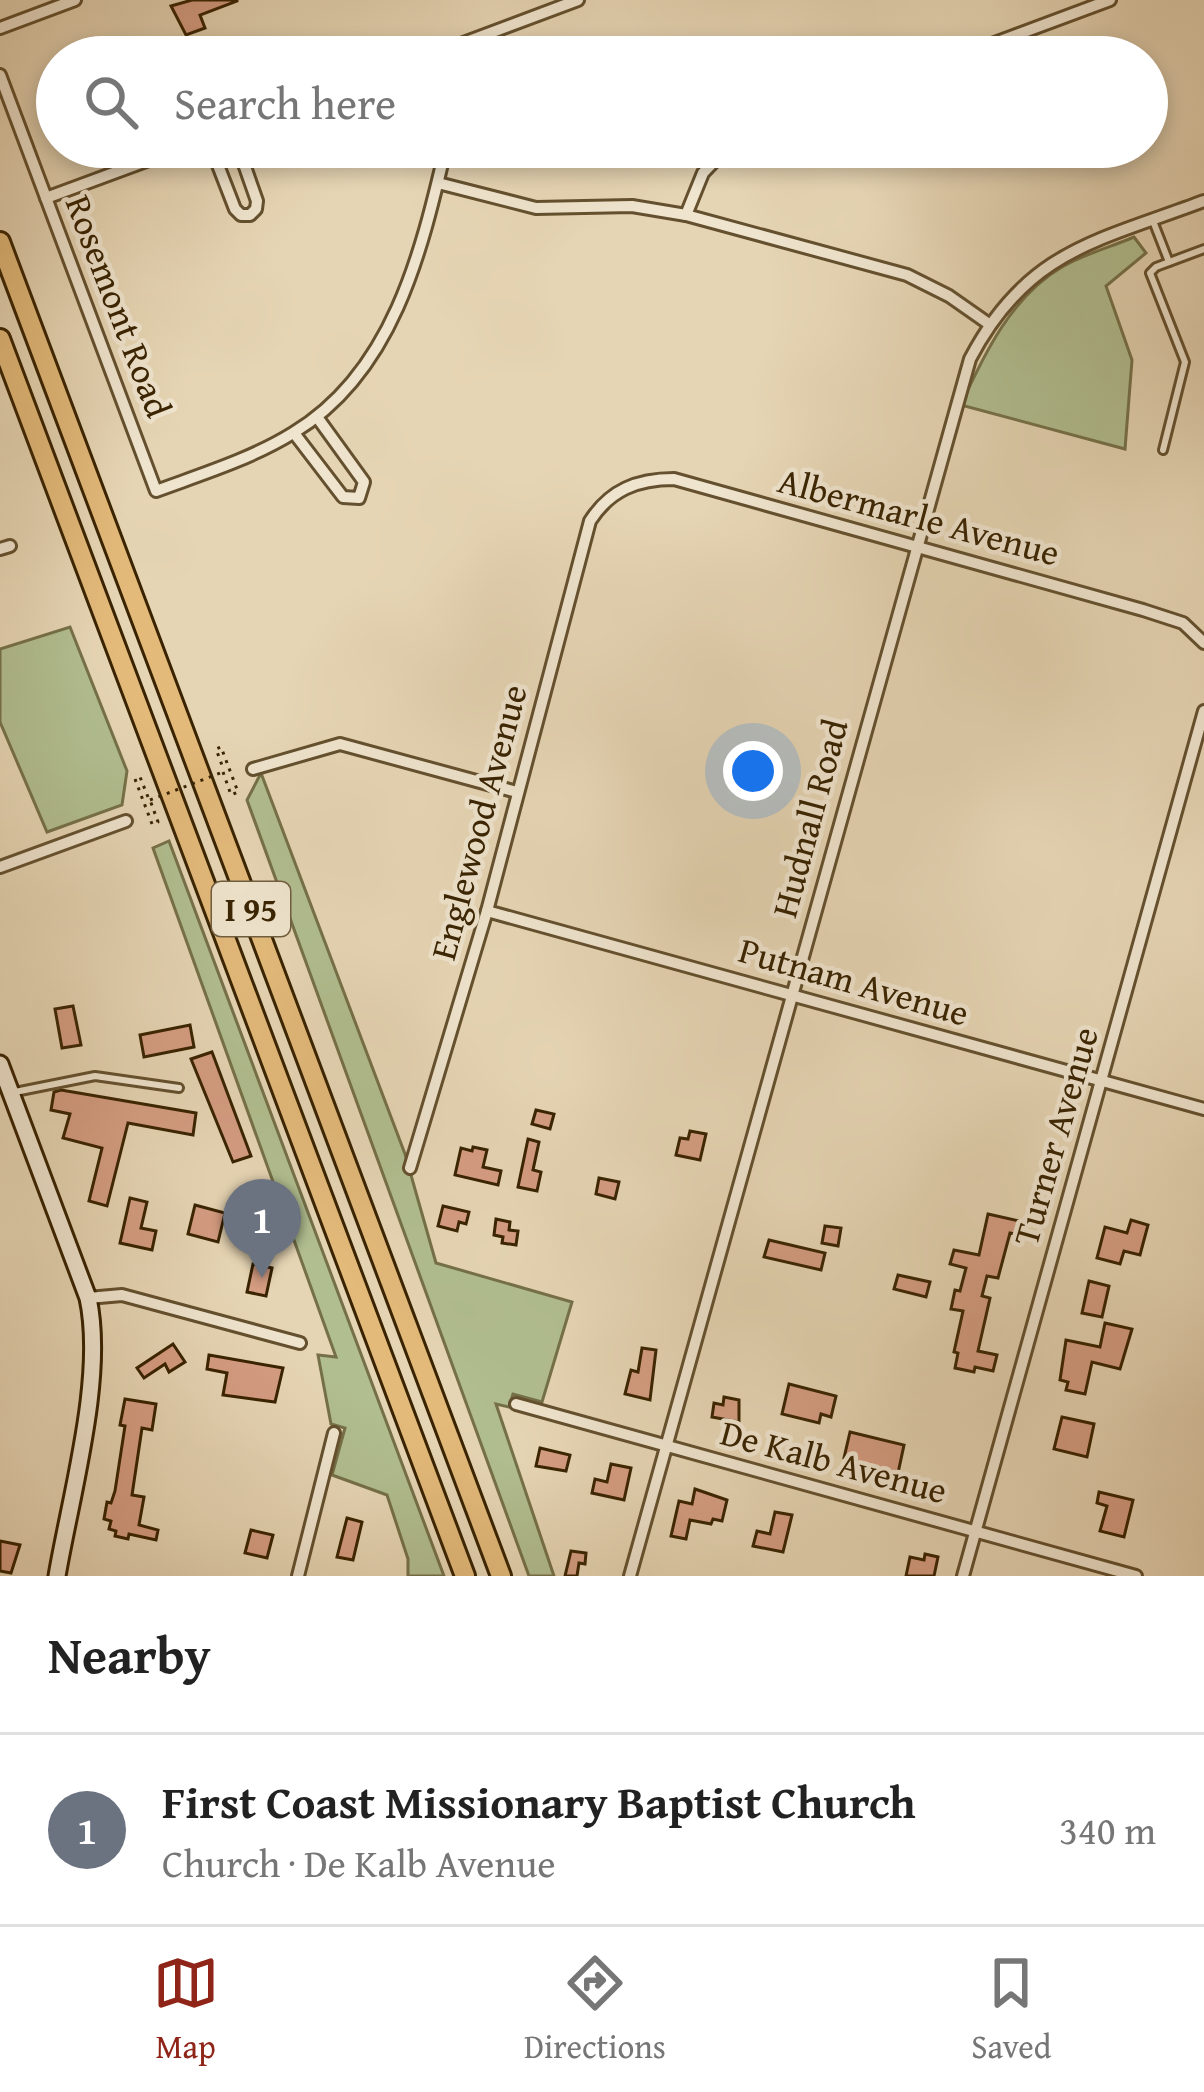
<!DOCTYPE html>
<html lang="en">
<head>
<meta charset="utf-8">
<style>
  :root { --surface:#fff; --page:#f6f6f6; --text:#222; --muted:#767676; --line:#e0e0e0; --accent:#8f2418 }
  body { margin:0; font-family:"Gentium Book Plus",serif; background:var(--page); color:var(--text) }
  .you { position:absolute; left:753px; top:771px; width:42px; height:42px; margin:-30px; border:9px solid #fff; border-radius:50%; background:#1a73e8; box-shadow:0 0 0 18px #1a73e833 }
  .badge { display:grid; place-items:center; width:78px; height:78px; border-radius:50%; background:var(--accent); color:#fff; font-size:39px; font-weight:700 }
  .pin { position:absolute; translate:-50% -99px; filter:drop-shadow(0 3px 6px #0008) }
  .pin::after { content:''; position:absolute; top:63px; width:42px; height:36px; background:inherit; clip-path:polygon(0 0,100% 0,50% 100%) }
  .list { margin:0; padding:0; list-style:none }
  h2 { display:flex; justify-content:space-between; align-items:center; height:156px; margin:0; padding:0 48px; font-size:51px }
  h2 small { font-size:39px; font-weight:400; color:var(--muted) }
  .list li { display:grid; grid-template-columns:78px 1fr auto; gap:36px; align-items:center; box-sizing:border-box; height:192px; padding:0 48px; border-top:3px solid var(--line) }
  .list b { display:block; font-size:45px; white-space:nowrap }
  .list p { margin:0; font-size:39px; white-space:nowrap; color:var(--muted) }
  .list em { font-size:39px; font-style:normal; color:var(--muted) }
  .icon { flex:none; width:66px; height:66px; fill:none; stroke:currentColor; stroke-width:2; stroke-linecap:round; stroke-linejoin:round }
  .map { position:relative; flex:none; width:1204px; height:1576px; overflow:hidden }
  .search { position:absolute; background:var(--surface); box-shadow:0 6px 18px #0003; left:36px; right:36px; top:36px; height:132px; display:flex; align-items:center; gap:30px; box-sizing:border-box; padding:0 42px; border-radius:66px; color:var(--muted); font-size:45px }
  .sheet { height:348px; background:var(--surface) }
  nav { display:flex; justify-content:space-around; align-items:center; box-sizing:border-box; height:168px; border-top:3px solid var(--line); background:var(--surface); font-size:33px; color:var(--muted) }
  nav a { display:grid; justify-items:center; gap:6px }
  nav .on { color:var(--accent) }
  .map>svg:first-child { display:block }
  .green { fill:#b1be90; stroke:#757048; stroke-width:3 }
  .building { fill:#d59d82; stroke:#392301; stroke-width:3 }
  .lines { fill:none; stroke-linecap:round; stroke-linejoin:round }
  .lane-casing { stroke:#64502e; stroke-width:12 }
  .street-casing { stroke:#64502e; stroke-width:16 }
  .secondary-casing { stroke:#392301; stroke-width:21 }
  .highway-casing { stroke:#392301; stroke-width:24 }
  .path { stroke:#392301; stroke-width:3; stroke-dasharray:3 6; stroke-linecap:butt }
  .lane { stroke:#efe4ce; stroke-width:6 }
  .street { stroke:#efe4ce; stroke-width:10 }
  .secondary { stroke:#efe4ce; stroke-width:15 }
  .highway { stroke:#e3ba7a; stroke-width:18 }
  .path-bridge { stroke:#392301; stroke-width:3; stroke-dasharray:3 6; stroke-linecap:butt }
  .labels { text-anchor:middle; stroke-width:9; stroke-linejoin:round; paint-order:stroke }
  .shield { fill:#efe4ce; stroke:#705d3e; stroke-width:3 }
  .shield-label { font-size:33px; font-weight:bold; fill:#392301 }
  .street-label { font-size:36px; fill:#392301; stroke:#efe4ce }
</style>
</head>
<body>
<div class="map">
<svg width="1204" height="1576" viewBox="0 0 1204 1576">
  <rect width="100%" height="100%" fill="#e6d5b4"/>
  <filter id="stains"><feTurbulence type="fractalNoise" baseFrequency=".00167" numOctaves="4"/><feColorMatrix values="0 0 0 0 .2 0 0 0 0 .09 0 0 0 0 .02 0 0 0 .5 -.17"/></filter>
  <radialGradient id="worn" r=".72"><stop offset=".6" stop-color="#630" stop-opacity="0"/><stop offset="1" stop-color="#630" stop-opacity=".3"/></radialGradient>
  <!-- green -->
  <g class="green">
    <path d="M 1134,237 L 1146,253 L 1106,286 L 1132,360 L 1125,449 L 961,405 C 984,354 1012,296 1062,267 C 1084,254 1111,247 1134,237 Z"/>
    <polygon points="70,627 127,771 122,805 47,832 0,722 0,649"/>
    <polygon points="261,773 405,1154 436,1263 572,1302 542,1402 513,1394 509,1407 496,1404 554,1576 529,1576 247,800"/>
    <polygon points="169,841 444,1576 408,1576 408,1559 387,1495 332,1475 345,1428 331,1424 318,1355 336,1357 153,848"/>
  </g>
  <!-- building -->
  <g class="building">
    <polygon points="192,0 237,0 237,1 200,15 205,28 186,35 171,6"/>
    <polygon points="73,1006 81,1045 62,1048 55,1009"/>
    <polygon points="190,1025 194,1047 144,1057 140,1035"/>
    <polygon points="212,1052 251,1156 233,1162 191,1059"/>
    <polygon points="61,1090 196,1113 193,1135 128,1123 107,1206 89,1201 102,1148 63,1138 70,1114 51,1110 54,1092"/>
    <polygon points="536,1110 554,1114 550,1129 532,1124"/>
    <polygon points="690,1131 706,1134 700,1160 676,1155 680,1138 688,1139"/>
    <polygon points="528,1139 539,1142 533,1170 541,1172 537,1191 518,1187"/>
    <polygon points="473,1147 487,1150 483,1167 501,1171 498,1185 455,1175 461,1148 472,1151"/>
    <polygon points="599,1178 619,1182 615,1199 596,1194"/>
    <polygon points="130,1198 147,1202 141,1228 156,1231 152,1250 120,1243"/>
    <polygon points="195,1205 225,1213 218,1242 188,1234"/>
    <polygon points="443,1206 469,1212 466,1224 459,1222 457,1231 438,1226"/>
    <polygon points="988,1214 1024,1222 1021,1235 1010,1233 998,1278 987,1276 982,1296 990,1298 978,1351 997,1355 993,1371 975,1367 974,1372 955,1368 958,1353 954,1352 963,1311 951,1309 955,1290 960,1291 966,1268 950,1264 954,1250 979,1255"/>
    <polygon points="496,1219 510,1222 509,1230 518,1231 516,1245 502,1243 503,1237 494,1235"/>
    <polygon points="1131,1220 1148,1225 1140,1255 1124,1251 1120,1264 1097,1258 1105,1227 1127,1233"/>
    <polygon points="825,1226 841,1228 838,1246 822,1243"/>
    <polygon points="769,1240 825,1253 821,1270 764,1257"/>
    <polygon points="253,1264 272,1268 266,1296 247,1292"/>
    <polygon points="898,1275 930,1282 926,1297 894,1289"/>
    <polygon points="1089,1281 1109,1286 1102,1317 1082,1313"/>
    <polygon points="1105,1323 1132,1329 1120,1369 1092,1362 1085,1394 1066,1390 1068,1382 1060,1380 1066,1340 1100,1347"/>
    <polygon points="173,1344 185,1362 169,1372 165,1364 144,1378 137,1368"/>
    <polygon points="642,1348 656,1350 650,1400 625,1394 631,1370 638,1372"/>
    <polygon points="209,1355 283,1368 275,1402 223,1395 227,1373 207,1369"/>
    <polygon points="789,1384 836,1396 831,1417 821,1414 819,1423 782,1414"/>
    <polygon points="724,1397 739,1400 739,1422 712,1417 714,1403 723,1405"/>
    <polygon points="125,1399 156,1404 152,1430 142,1428 132,1495 144,1497 139,1525 158,1530 156,1540 129,1534 128,1539 115,1536 116,1531 109,1529 111,1521 104,1519 107,1502 111,1503 115,1491 125,1426 120,1425"/>
    <polygon points="1062,1417 1094,1424 1087,1457 1054,1449"/>
    <polygon points="850,1432 904,1445 898,1473 844,1458"/>
    <polygon points="540,1448 570,1455 566,1471 536,1466"/>
    <polygon points="611,1464 631,1468 624,1500 592,1493 595,1479 607,1482"/>
    <polygon points="695,1489 727,1500 722,1521 713,1519 711,1524 690,1520 686,1539 671,1536 679,1501 692,1504"/>
    <polygon points="1099,1492 1133,1500 1124,1537 1100,1531 1107,1506 1097,1503"/>
    <polygon points="775,1512 792,1515 783,1552 753,1546 757,1531 770,1534"/>
    <polygon points="347,1518 362,1522 353,1560 337,1557"/>
    <polygon points="251,1530 273,1535 267,1558 245,1553"/>
    <polygon points="0,1541 20,1545 11,1573 0,1571"/>
    <polygon points="571,1551 586,1553 585,1564 579,1563 577,1576 565,1576"/>
    <polygon points="925,1554 938,1557 934,1576 906,1576 910,1557 924,1560"/>
  </g>
  <g class="lines">
    <!-- lane casing -->
    <g class="lane-casing">
      <g id="lane">
        <polyline points="1153,221 1169,262"/>
        <polyline points="1163,450 1185,362 1150,273 1156,267 1204,249"/>
        <polyline points="15,1092 95,1076 179,1088"/>
      </g>
    </g>
    <!-- street casing -->
    <g class="street-casing">
      <g id="street">
        <polyline points="0,28 75,0"/>
        <polyline points="426,57 578,0"/>
        <polyline points="957,57 1110,0"/>
        <path d="M 0,75 L 156,491 C 202,474 251,459 293,433 C 393,373 421,253 446,147"/>
        <polyline points="211,147 235,209 241,215 250,215 256,209 257,201 238,147"/>
        <polyline points="438,183 536,208 632,206 686,215 907,275 949,296 989,324"/>
        <polyline points="46,198 184,147"/>
        <polyline points="686,215 703,173 728,147"/>
        <polyline points="294,433 343,497 359,498 364,482 317,417"/>
        <polyline points="0,549 10,546"/>
        <polyline points="253,769 340,744 517,792"/>
        <polyline points="0,867 126,821"/>
        <polyline points="487,911 1204,1109"/>
        <path d="M 410,1168 L 487,911 L 590,521 C 610,490 637,479 674,479 L 1143,610 L 1183,623 L 1204,643"/>
        <polyline points="88,1298 122,1295 300,1343"/>
        <polyline points="516,1404 1136,1576"/>
        <polyline points="298,1576 334,1433"/>
        <path d="M 630,1576 L 970,359 C 1027,250 1098,241 1204,201"/>
        <polyline points="963,1576 1204,711"/>
      </g>
    </g>
    <!-- secondary casing -->
    <g class="secondary-casing">
      <path id="secondary" d="M 0,1064 L 88,1298 C 105,1377 71,1494 57,1576"/>
    </g>
    <!-- highway casing -->
    <g class="highway-casing">
      <g id="highway">
        <polyline points="0,242 501,1576"/>
        <polyline points="0,339 465,1576"/>
      </g>
    </g>
    <!-- path -->
    <g class="path">
      <polyline points="223,772 231,795 238,792 221,747 216,749 223,768"/>
      <polyline points="148,797 140,777 135,779 152,824 158,822 150,800"/>
    </g>
    <!-- lane -->
    <use href="#lane" class="lane"/>
    <!-- street -->
    <use href="#street" class="street"/>
    <!-- secondary -->
    <use href="#secondary" class="secondary"/>
    <!-- highway -->
    <use href="#highway" class="highway"/>
    <!-- path-bridge -->
    <polyline class="path-bridge" points="150,800 223,772"/>
  </g>
  <g class="labels">
    <!-- shield labels -->
    <rect class="shield" x="212" y="882" width="78" height="54" rx="9"/>
    <g class="shield-label">
      <text x="251" y="921">I 95</text>
    </g>
    <!-- street labels -->
    <g class="street-label">
      <text transform="translate(119 306) rotate(69)" y="13">Rosemont Road</text>
      <text transform="translate(919 516) rotate(15)" y="13">Albermarle Avenue</text>
      <text transform="translate(809 818) rotate(-75)" y="13">Hudnall Road</text>
      <text transform="translate(478 822) rotate(-75)" y="13">Englewood Avenue</text>
      <text transform="translate(854 981) rotate(16)" y="13">Putnam Avenue</text>
      <text transform="translate(1055 1136) rotate(-74)" y="13">Turner Avenue</text>
      <text transform="translate(834 1461) rotate(15)" y="13">De Kalb Avenue</text>
    </g>
  </g>
  <rect width="100%" height="100%" filter="url(#stains)"/>
  <rect width="100%" height="100%" fill="url(#worn)"/>
</svg>
<div class="you"></div>
<div class="pin badge" style="left:262px;top:1278px;background:#6b7280">1</div>
<div class="search"><svg class="icon" aria-label="search" viewBox="0 0 24 24"><circle cx="10" cy="10" r="6"/><path d="M15 15l6 6"/></svg>Search here</div>
</div>
<section class="sheet">
<h2>Nearby<small></small></h2>
<ul class="list">
<li><span class="badge" style="background:#6b7280">1</span><div><b>First Coast Missionary Baptist Church</b><p>Church · De Kalb Avenue</p></div><em>340 m</em></li>
</ul>
</section>
<nav>
<a class="on"><svg class="icon" aria-label="map" viewBox="0 0 24 24"><path d="M3 6l6-2 6 2 6-2v14l-6 2-6-2-6 2zM9 4v14M15 6v14"/></svg>Map</a>
<a><svg class="icon" aria-label="directions" viewBox="0 0 24 24"><path d="M12 3l9 9-9 9-9-9zM9 14v-3h6M13 9l2 2-2 2"/></svg>Directions</a>
<a><svg class="icon" aria-label="saved" viewBox="0 0 24 24"><path d="M7 4h10v16l-5-4-5 4z"/></svg>Saved</a>
</nav>
</body>
</html>
